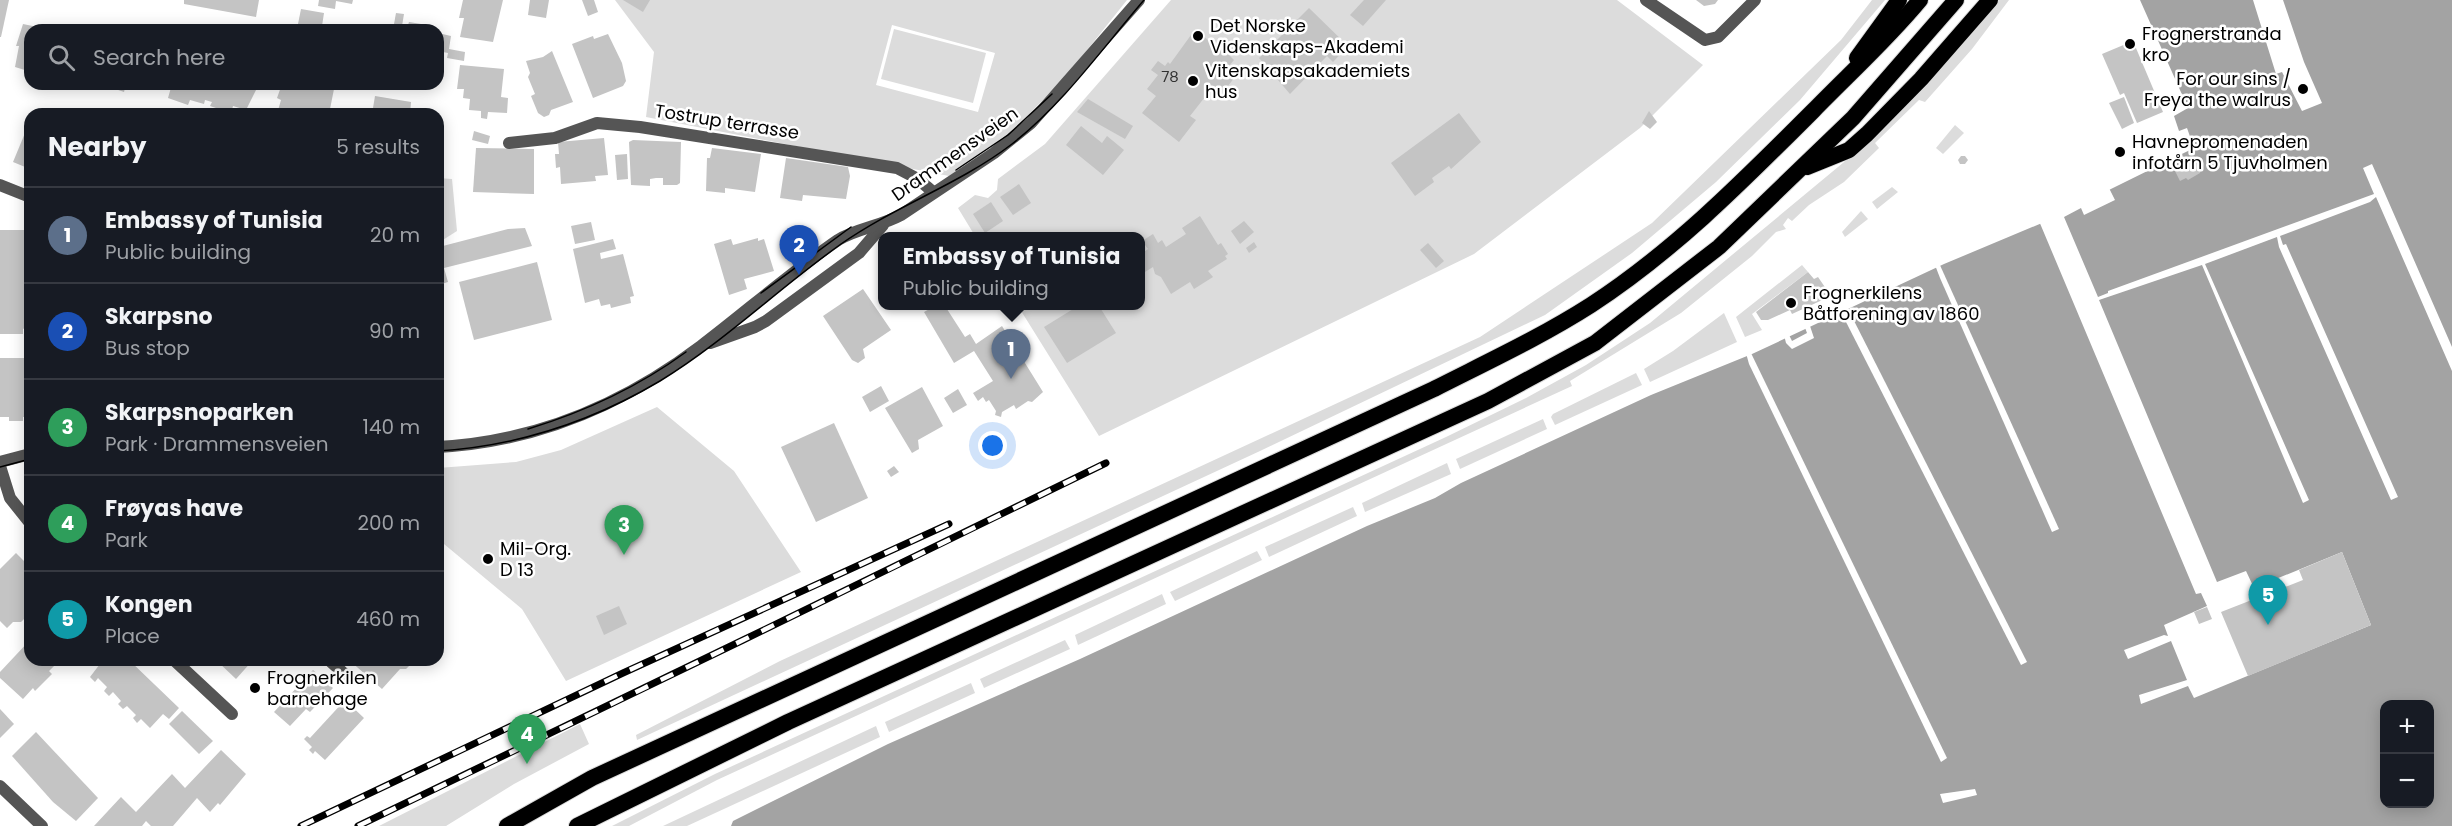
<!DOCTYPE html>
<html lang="en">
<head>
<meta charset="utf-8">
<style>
  :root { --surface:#171b24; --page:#20242c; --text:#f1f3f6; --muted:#9ea1a6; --line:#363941; --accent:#858687 }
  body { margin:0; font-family:Poppins,sans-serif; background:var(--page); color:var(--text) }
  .controls { position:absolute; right:18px; bottom:18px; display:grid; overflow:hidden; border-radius:12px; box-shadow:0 3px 15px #0003 }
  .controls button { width:54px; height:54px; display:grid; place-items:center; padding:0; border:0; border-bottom:2px solid var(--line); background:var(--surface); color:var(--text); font:30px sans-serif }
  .you { position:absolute; left:993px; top:446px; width:21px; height:21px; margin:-15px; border:4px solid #fff; border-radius:50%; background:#1a73e8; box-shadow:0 0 0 9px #1a73e833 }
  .badge { display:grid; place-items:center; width:39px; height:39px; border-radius:50%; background:var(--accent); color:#fff; font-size:20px; font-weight:700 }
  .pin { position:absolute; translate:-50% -50px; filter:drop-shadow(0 2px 3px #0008) }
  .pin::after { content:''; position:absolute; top:32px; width:21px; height:18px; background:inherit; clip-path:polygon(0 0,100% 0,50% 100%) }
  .popup { position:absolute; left:878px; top:232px; width:267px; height:78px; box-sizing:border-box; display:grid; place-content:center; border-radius:12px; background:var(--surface); filter:drop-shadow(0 2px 4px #0005); font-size:20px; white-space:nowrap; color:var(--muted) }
  .popup b { font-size:22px; color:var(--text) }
  .popup::after { content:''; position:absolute; left:50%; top:100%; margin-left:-12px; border:12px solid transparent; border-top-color:var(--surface) }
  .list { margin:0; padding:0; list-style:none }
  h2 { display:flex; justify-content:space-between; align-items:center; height:78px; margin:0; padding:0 24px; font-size:26px }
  h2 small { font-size:20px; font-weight:400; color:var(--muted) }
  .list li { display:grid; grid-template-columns:39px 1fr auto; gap:18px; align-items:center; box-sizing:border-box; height:96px; padding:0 24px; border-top:2px solid var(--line) }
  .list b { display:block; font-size:22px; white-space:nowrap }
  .list p { margin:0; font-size:20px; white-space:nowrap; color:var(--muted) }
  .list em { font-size:20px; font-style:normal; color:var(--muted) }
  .icon { flex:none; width:33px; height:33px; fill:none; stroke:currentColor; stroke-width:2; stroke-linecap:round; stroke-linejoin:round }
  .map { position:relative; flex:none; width:2452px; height:826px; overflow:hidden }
  .search { position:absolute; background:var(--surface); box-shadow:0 3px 15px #0003; left:24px; top:24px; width:420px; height:66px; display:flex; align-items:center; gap:15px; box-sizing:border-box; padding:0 21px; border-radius:18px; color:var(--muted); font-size:22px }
  .panel { position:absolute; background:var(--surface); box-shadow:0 3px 15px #0003; left:24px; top:108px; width:420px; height:558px; border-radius:18px }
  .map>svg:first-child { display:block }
  .green { fill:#dcdcdc; fill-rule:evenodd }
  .water { fill:#a3a3a3; fill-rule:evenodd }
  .pier { fill:#fff }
  .building { fill:#c4c4c4 }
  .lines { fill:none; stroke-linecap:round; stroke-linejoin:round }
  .trunk-casing { stroke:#dbdbdb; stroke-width:18 }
  .minor { stroke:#555; stroke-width:12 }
  .tertiary { stroke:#555; stroke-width:12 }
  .trunk { stroke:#000; stroke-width:16 }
  .tram { stroke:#000; stroke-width:1.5 }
  .rail-casing { stroke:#000; stroke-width:7 }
  .rail { stroke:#fff; stroke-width:4.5; stroke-dasharray:14; stroke-linecap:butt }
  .poi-dot { fill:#000; stroke:#fff; stroke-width:2 }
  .labels { text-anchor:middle; stroke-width:5; stroke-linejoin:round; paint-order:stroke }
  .number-label { font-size:15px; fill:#313131 }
  .poi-label { font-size:18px; fill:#000; stroke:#fff; text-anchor:start }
  .street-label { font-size:18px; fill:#000; stroke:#fff }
</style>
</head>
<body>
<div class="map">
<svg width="2452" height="826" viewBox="0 0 2452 826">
  <rect width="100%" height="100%" fill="#fff"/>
  <!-- green -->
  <g class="green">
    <path d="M 615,0 L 1127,0 L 1072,69 L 1008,137 L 949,176 L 646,117 L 654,52 ZM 892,25 L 995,53 L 978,112 L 876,85 Z"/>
    <polygon points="1171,0 1617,0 1703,65 1640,128 1474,254 1099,436 1018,306 1140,306 1140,236 975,236 958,208 975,195 988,198 997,190 998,179 1045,144"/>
    <polygon points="1872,0 1885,0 1800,100 1716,182 1632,253 1545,315 1260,451 637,740 636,735 780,661 1480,337 1652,223 1841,40"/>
    <polygon points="1999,0 2009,0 1972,49 1925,102 1919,100 1875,143 1879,148 1844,182 1809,205 1792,221 1788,218 1783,225 1786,229 1776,232 1752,256 1681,313 1570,381 1572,386 717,780 629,826 612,826 715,774 1446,437 1526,398 1586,365 1650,323 1873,138 1920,91 1977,28"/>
    <polygon points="894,29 986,53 973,103 881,79"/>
    <polygon points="1955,125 1964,133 1943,154 1936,148"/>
    <polygon points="438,178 452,179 457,231 438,243"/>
    <polygon points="1892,187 1898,192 1877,209 1872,202"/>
    <polygon points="1861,211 1868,219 1845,237 1842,232"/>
    <polygon points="1802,265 1808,272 1752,314 1762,330 1745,337 1736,317"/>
    <polygon points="1724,313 1737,342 1650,382 1644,369 1673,351"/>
    <polygon points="1636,373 1642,385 1555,425 1551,417 1553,414"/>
    <polygon points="657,407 734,471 801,572 566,681 522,609 438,539 438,468 516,462 561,450"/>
    <polygon points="1543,419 1547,429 1460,469 1456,459"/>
    <polygon points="1447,463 1451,474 1365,512 1362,503"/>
    <polygon points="1353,507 1357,516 1269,557 1265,547"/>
    <polygon points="1257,551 1262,560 1175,601 1170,592"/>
    <polygon points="1162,594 1166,604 1078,645 1075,635"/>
    <polygon points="1065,640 1070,649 984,688 980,679"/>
    <polygon points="971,683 975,693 889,732 885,722"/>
    <polygon points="580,724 589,744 514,784 446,826 379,826"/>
    <polygon points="876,726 880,737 687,826 663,826"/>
  </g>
  <!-- water -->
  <path class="water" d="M 2140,0 L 2253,0 L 2276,74 L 2282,72 L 2302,111 L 2322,103 L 2304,62 L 2283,0 L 2452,0 L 2452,826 L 731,826 L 733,821 L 888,744 L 1080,659 L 1367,526 L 1435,498 L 1461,483 L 1651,395 L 1752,354 L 1944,264 L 2042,223 L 2194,148 L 2187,128 L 2179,131 L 2174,116 L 2188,108 ZM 2384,704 L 2430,704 L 2430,804 L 2384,804 Z"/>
  <!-- pier -->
  <g class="pier">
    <polygon points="2372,164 2452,347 2452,371 2376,197 2370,202 2280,236 2283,245 2286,244 2398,497 2391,500 2279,247 2277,237 2205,264 2309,500 2303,503 2202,265 2099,300 2217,582 2246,571 2254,588 2342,552 2371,625 2194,698 2188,686 2141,704 2139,695 2187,680 2171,641 2128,659 2124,650 2164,635 2168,636 2164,625 2207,606 2201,593 2196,594 2039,221 2109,188 2115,200 2084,215 2081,208 2064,217 2098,297 2108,293 2108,291 2374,194 2363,168"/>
    <polygon points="1939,263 2059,529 2052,532 1940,278 1935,265"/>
    <polygon points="1846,305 2027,662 2021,665 1845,320 1841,308"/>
    <polygon points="1809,323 1814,338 1792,349 1786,343 1784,335 1788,333 1792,341 1807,333 1804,325"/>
    <polygon points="1750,351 1947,758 1941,762 1749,364 1746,353"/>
    <polygon points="1975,789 1977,795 1943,803 1940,794"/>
  </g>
  <!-- building -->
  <g class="building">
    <polygon points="0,0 9,0 1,37 0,37"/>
    <polygon points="184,0 259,0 256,17 184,4"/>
    <polygon points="319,0 353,0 352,4 336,1 335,9 318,6"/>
    <polygon points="463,0 503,0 493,42 460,37 464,18 459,18"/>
    <polygon points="530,0 549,0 546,18 528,15"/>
    <polygon points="582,0 594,0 598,12 588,16"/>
    <polygon points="623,0 650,0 643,12"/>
    <polygon points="1364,0 1386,0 1363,26 1350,15"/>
    <polygon points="1696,0 1718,0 1715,4 1704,6"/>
    <polygon points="1309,8 1348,46 1333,62 1327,56 1290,94 1259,58"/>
    <polygon points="301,9 324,13 322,26 298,24"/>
    <polygon points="396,13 404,14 402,26 394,24"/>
    <polygon points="409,22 427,25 426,30 399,30 407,28"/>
    <polygon points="23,24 47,29 30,30 28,71 15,67 19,46 16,46"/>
    <polygon points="438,33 451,36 449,49 465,52 464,61 447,58 448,53 438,51"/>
    <polygon points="608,34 622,63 626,81 623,86 593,98 572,44 593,36 594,39"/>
    <polygon points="1200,34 1229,55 1234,60 1229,66 1238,73 1221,95 1212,88 1190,116 1196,120 1179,142 1142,113 1156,96 1147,89 1158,75 1151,70 1158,61 1165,66 1168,62 1170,64 1191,35 1196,39"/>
    <polygon points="2133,41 2163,112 2137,123 2124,93 2120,95 2102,54"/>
    <polygon points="552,51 573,102 551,110 549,115 544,117 538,113 531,96 535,94 528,77 530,73 526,61 543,57"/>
    <polygon points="460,65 504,69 501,97 508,98 507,113 488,112 487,119 481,118 481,111 469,110 470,99 463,98 464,89 457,89"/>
    <polygon points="101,84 126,84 124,92"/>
    <polygon points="172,84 259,84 246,110 233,106 231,113 210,106 212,102 205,100 204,104 190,100 188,105 168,98"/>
    <polygon points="282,84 335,84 329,114 277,114 281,100 277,98"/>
    <polygon points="375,96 411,102 410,114 372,114"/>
    <polygon points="2124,97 2134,123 2122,129 2109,103"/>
    <polygon points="1088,99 1133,126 1125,139 1077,112"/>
    <polygon points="1649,111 1657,122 1650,129 1642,123"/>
    <polygon points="1459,113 1481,142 1451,169 1449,166 1432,178 1434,182 1415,196 1391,163"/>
    <polygon points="30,121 30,169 13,162"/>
    <polygon points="1081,126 1102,143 1107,136 1124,150 1103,175 1066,145"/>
    <polygon points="474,131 490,136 488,144 472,140"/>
    <polygon points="604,138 608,175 595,176 596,181 561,184 560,167 556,168 555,154 559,154 558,142"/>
    <polygon points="633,140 681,142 680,183 677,185 663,185 663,178 656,178 650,179 650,186 631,185 629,142"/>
    <polygon points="476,148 534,149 534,194 473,192"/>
    <polygon points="712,148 761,154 755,192 725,188 725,193 706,191 707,158 710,158"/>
    <polygon points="627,154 628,179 617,180 615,155"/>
    <polygon points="1961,156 1965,156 1968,160 1965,164 1960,164 1958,160"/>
    <polygon points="786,158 848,167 850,176 846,199 803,195 802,201 780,198"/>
    <polygon points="2195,161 2202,165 2200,173 2188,180 2186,178 2180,181 2175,171"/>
    <polygon points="1019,184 1031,203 1013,215 1000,197"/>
    <polygon points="991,202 1003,221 985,233 973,214"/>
    <polygon points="1200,216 1218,245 1221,243 1228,254 1225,256 1227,259 1208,271 1213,277 1194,289 1190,282 1171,294 1161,277 1155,274 1153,267 1140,275 1140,255 1148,249 1142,241 1153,234 1158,243 1162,240 1166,247 1186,234 1182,228"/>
    <polygon points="1244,221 1254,232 1240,244 1231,231"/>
    <polygon points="591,222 595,240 575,244 571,226"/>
    <polygon points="525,228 532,246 444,268 448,282 438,285 438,262 443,261 439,247 508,229"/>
    <polygon points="0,230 24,230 24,244 30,244 30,325 23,329 23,334 0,334"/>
    <polygon points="758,238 758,241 764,239 774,271 744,279 747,289 729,295 714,244 731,239 733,245"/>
    <polygon points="613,239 616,249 600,253 601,259 623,254 634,296 630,297 631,303 611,308 610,304 601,306 599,299 585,303 573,249"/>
    <polygon points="1254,242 1257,247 1249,253 1246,248"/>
    <polygon points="1428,243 1444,261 1436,268 1420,250"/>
    <polygon points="537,262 552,320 474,340 459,282"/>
    <polygon points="1808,272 1814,279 1818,277 1831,296 1792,314 1790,310 1768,320 1761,320 1756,312"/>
    <polygon points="863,289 891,330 863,349 865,358 858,363 852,360 823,316"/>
    <polygon points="935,306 945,306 965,337 970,334 976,344 1002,326 1043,392 1032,402 1028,401 1016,409 1014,405 1002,412 1001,417 995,415 996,411 989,400 986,402 983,397 978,401 973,393 993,381 974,351 954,363 924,312"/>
    <polygon points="1078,306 1099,306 1116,333 1067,363 1044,327"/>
    <polygon points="0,358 30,358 30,417 23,417 23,421 9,421 9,417 0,417"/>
    <polygon points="881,386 889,401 870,412 862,397"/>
    <polygon points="922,387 943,426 918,440 919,449 912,453 885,408"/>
    <polygon points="958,389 967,405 953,413 944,398"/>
    <polygon points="834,423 868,498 816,522 781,447"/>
    <polygon points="894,466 899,472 891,477 887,471"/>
    <polygon points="2342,552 2371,625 2248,676 2221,612 2303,580 2299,570"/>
    <polygon points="16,553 30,567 30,613 21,622 13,622 7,628 0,621 0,569"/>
    <polygon points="619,606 627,624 604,635 596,616"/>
    <polygon points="2207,607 2212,619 2199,624 2194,612"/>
    <polygon points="30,640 30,660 60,660 49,671 52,674 35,691 33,688 23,699 0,678 0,672"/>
    <polygon points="103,660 129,660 179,708 169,719 163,714 150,728 141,719 137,723 133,718 136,715 127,706 123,709 118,704 121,701 113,692 109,696 104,691 107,687 98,678 95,682 90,677"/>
    <polygon points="216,660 253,660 236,679"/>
    <polygon points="349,660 415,660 406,669 400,669 382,689"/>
    <polygon points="313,670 333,688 310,712 306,709 290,726 274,712"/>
    <polygon points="345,700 364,718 325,760 315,751 313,754 309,750 312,747 304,739 307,736 310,738"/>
    <polygon points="0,709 14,724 0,738"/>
    <polygon points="182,711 213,741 199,754 169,724"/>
    <polygon points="36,732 98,798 76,821 53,802 12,756"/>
    <polygon points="221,750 246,774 220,805 218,803 210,812 197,798 173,826 151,826 146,821 142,826 94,826 121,797 136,812 172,774 185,788"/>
  </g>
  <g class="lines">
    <!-- trunk casing -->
    <g class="trunk-casing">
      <g id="trunk">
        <polyline points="1857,58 1899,0"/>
        <polyline points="1807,167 1849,150 1867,134 1921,79 1990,0"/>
        <path d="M 507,826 L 592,778 L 1434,389 C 1487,362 1541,337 1591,305 C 1674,251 1743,181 1813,111 C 1849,74 1887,40 1920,0"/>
        <polyline points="577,826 788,722 1488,401 1595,343 1719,247 1853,118 1956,0"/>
      </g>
    </g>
    <!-- minor -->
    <g class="minor">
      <polyline points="1646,0 1705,40 1718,37 1755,0"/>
      <polyline points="509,143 555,138 597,123 640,127 897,168 918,179 933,192"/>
      <polyline points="0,185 30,197"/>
      <polyline points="0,466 10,498 30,523"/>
      <polyline points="174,660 232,714"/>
      <polyline points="329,660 350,679"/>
      <polyline points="0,786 42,826"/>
    </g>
    <!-- tertiary -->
    <g class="tertiary">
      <polyline points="710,343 755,327 766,321 859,253 883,225"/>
      <path d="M 438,447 C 535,442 624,404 701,346 C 747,311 790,273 838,240 C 855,229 881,226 901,215 L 994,153 L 1031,123 L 1139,0"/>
      <polyline points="0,462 30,454"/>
    </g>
    <!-- trunk -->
    <use href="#trunk" class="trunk"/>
    <!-- tram -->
    <g class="tram">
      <polyline points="956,170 1008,135 1052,94"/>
      <polyline points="761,293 851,227"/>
      <path d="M 528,429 C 584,412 638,387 686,352"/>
      <path d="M 438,451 C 518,446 591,422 660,381 C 724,342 779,288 841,244 C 895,206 960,184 1012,144 C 1063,104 1102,49 1144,0"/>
      <polyline points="0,467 30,459"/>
    </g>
    <!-- rail casing -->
    <g class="rail-casing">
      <g id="rail">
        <polyline points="301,826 623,673 949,524"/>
        <path d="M 358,826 C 608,706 857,585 1106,463"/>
      </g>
    </g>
    <!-- rail -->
    <use href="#rail" class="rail"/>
  </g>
  <!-- markers -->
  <g class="poi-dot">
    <circle cx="1198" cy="36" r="6"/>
    <circle cx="2130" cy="44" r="6"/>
    <circle cx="1193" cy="81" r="6"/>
    <circle cx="2303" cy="89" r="6"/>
    <circle cx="2120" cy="152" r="6"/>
    <circle cx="1791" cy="303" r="6"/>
    <circle cx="488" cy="559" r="6"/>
    <circle cx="255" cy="688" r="6"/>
  </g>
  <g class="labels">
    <!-- number labels -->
    <g class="number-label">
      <text x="1170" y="82">78</text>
    </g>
    <!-- poi labels -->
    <g class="poi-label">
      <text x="1210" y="32">Det Norske<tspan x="1210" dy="21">Videnskaps-Akademi</tspan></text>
      <text x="2142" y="40">Frognerstranda<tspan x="2142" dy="21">kro</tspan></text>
      <text x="1205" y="77">Vitenskapsakademiets<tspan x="1205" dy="21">hus</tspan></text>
      <text x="2291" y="85" text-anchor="end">For our sins /<tspan x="2291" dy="21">Freya the walrus</tspan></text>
      <text x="2132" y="148">Havnepromenaden<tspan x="2132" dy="21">infotårn 5 Tjuvholmen</tspan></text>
      <text x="1803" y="299">Frognerkilens<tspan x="1803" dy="21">Båtforening av 1860</tspan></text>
      <text x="500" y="555">Mil-Org.<tspan x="500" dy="21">D 13</tspan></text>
      <text x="267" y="684">Frognerkilen<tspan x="267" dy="21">barnehage</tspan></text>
    </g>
    <!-- street labels -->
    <g class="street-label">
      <text transform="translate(727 122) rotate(9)" y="6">Tostrup terrasse</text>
      <text transform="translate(955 154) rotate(-35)" y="6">Drammensveien</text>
    </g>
  </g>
</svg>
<div class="controls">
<button>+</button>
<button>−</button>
</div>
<div class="you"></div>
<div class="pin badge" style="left:1011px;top:379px;background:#5c6f8a">1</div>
<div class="popup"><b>Embassy of Tunisia</b>Public building</div>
<div class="pin badge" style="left:799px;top:275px;background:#1a4fb4">2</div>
<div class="pin badge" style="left:624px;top:555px;background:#2e9e5b">3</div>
<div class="pin badge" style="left:527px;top:764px;background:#2e9e5b">4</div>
<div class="pin badge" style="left:2268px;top:625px;background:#0f9aa8">5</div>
<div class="search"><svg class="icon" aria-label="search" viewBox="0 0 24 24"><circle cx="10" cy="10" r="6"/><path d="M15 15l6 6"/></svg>Search here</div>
<section class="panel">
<h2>Nearby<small>5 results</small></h2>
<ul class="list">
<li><span class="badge" style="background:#5c6f8a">1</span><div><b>Embassy of Tunisia</b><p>Public building</p></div><em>20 m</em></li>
<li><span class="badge" style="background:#1a4fb4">2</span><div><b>Skarpsno</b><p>Bus stop</p></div><em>90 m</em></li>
<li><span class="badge" style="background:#2e9e5b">3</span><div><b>Skarpsnoparken</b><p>Park · Drammensveien</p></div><em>140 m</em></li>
<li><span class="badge" style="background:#2e9e5b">4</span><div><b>Frøyas have</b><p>Park</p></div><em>200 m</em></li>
<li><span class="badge" style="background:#0f9aa8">5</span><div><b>Kongen</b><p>Place</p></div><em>460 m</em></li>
</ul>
</section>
</div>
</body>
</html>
